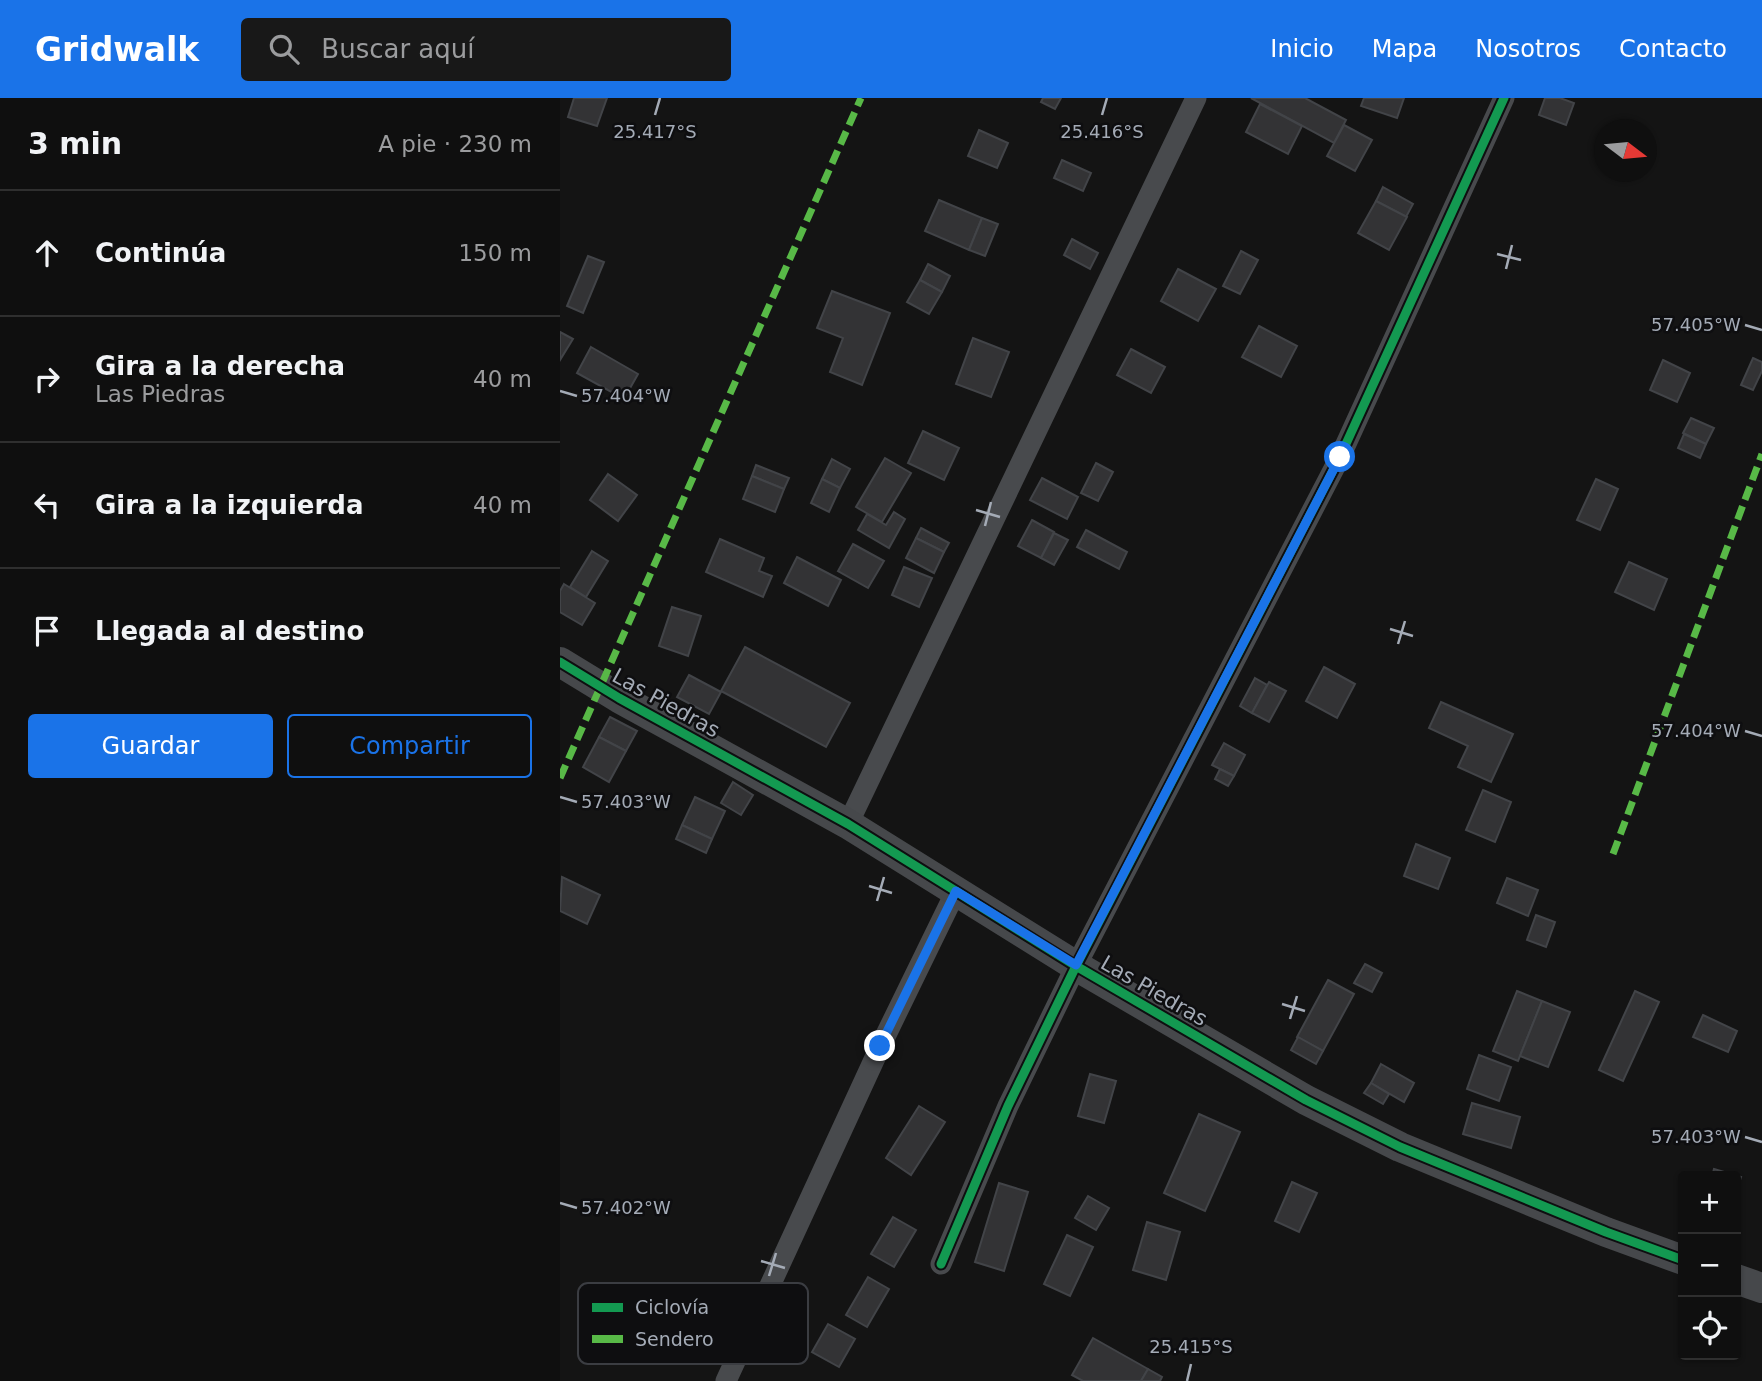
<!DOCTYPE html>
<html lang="es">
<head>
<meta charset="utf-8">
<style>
  :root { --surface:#0f0f0f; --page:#181818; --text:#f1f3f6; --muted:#9b9c9e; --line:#2f2f2f; --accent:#1a73e8 }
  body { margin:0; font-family:"DejaVu Sans",sans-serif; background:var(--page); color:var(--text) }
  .controls { position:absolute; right:21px; bottom:21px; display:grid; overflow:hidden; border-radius:7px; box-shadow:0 2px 5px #0004 }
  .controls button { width:63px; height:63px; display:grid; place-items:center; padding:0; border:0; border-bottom:2px solid var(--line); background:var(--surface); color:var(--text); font:35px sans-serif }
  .compass { position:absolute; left:1034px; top:21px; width:63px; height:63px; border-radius:50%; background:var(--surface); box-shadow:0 2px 5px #0004; rotate:106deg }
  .stop { position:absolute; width:21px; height:21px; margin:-16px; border:5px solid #1a73e8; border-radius:50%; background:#fff }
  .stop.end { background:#1a73e8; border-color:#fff; box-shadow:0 2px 7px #0008 }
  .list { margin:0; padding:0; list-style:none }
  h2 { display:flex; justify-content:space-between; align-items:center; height:91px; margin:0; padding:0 28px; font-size:30px }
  h2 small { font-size:23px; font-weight:400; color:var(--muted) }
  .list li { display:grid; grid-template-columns:46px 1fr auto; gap:21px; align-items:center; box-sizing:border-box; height:126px; padding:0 28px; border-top:2px solid var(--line) }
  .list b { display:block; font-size:26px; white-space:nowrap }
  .list p { margin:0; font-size:23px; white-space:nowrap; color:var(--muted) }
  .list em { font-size:23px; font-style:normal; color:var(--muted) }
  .actions { display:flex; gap:14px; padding:21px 28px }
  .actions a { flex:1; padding:16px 0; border:2px solid var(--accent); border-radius:7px; text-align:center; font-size:24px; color:var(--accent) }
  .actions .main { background:var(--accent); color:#fff }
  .icon { flex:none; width:38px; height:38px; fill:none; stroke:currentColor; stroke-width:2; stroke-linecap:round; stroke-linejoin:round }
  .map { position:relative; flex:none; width:1202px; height:1283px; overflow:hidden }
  header { display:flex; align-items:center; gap:42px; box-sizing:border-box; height:98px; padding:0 35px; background:var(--accent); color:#fff }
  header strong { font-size:33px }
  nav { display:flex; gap:38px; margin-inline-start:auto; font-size:24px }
  .search { width:490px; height:63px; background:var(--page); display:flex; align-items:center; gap:18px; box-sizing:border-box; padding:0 24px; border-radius:7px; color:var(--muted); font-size:26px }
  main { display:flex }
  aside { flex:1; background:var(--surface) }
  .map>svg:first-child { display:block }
  .building { fill:#333335; stroke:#424448; stroke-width:2 }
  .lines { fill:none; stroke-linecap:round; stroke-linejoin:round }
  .street { stroke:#484a4d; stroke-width:21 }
  .secondary { stroke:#46484b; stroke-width:30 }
  .quiet { stroke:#58b947; stroke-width:7; stroke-dasharray:14 7; stroke-linecap:butt }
  .cycleway-casing { stroke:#0e0e10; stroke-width:13 }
  .cycleway { stroke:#139951; stroke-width:9 }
  .route { stroke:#1a73e8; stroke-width:9 }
  .ticks { fill:none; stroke:#a4abb6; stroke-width:2.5 }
  .labels { text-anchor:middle; stroke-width:5; stroke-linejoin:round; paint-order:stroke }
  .street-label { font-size:21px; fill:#a4abb6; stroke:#0e0e10 }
  .key { fill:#0e0e10; stroke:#3b3d42; stroke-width:2 }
  .key-label { font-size:19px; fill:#a4abb6 }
  .ticks-label { font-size:18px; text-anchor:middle; fill:#a4abb6; stroke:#0e0e10; stroke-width:5; stroke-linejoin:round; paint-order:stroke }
</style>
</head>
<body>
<header>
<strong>Gridwalk</strong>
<div class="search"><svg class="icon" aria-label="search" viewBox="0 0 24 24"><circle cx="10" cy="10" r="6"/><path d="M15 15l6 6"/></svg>Buscar aquí</div>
<nav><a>Inicio</a><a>Mapa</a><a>Nosotros</a><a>Contacto</a></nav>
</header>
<main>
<aside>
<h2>3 min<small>A pie · 230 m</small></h2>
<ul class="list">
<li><svg class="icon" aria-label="ahead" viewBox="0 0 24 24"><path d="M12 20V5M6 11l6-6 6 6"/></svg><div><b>Continúa</b></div><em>150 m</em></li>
<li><svg class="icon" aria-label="right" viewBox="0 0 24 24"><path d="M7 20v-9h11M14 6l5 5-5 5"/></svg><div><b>Gira a la derecha</b><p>Las Piedras</p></div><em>40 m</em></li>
<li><svg class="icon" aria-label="left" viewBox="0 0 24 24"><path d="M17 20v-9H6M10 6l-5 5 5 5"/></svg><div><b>Gira a la izquierda</b></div><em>40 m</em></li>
<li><svg class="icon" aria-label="arrive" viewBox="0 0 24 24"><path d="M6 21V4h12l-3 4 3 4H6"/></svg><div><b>Llegada al destino</b></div></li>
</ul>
<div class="actions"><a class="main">Guardar</a><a>Compartir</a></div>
</aside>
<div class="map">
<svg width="1202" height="1283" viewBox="0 0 1202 1283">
  <rect width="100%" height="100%" fill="#141414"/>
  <!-- building -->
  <g class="building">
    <polygon points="14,0 47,0 37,28 8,19"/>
    <polygon points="483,0 501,0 495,11 481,4"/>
    <polygon points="691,0 745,0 786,22 774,45"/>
    <polygon points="804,0 844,0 837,20 801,8"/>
    <polygon points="985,0 1000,0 1014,5 1006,27 979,17"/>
    <polygon points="700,6 742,28 728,56 686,34"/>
    <polygon points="784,27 812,42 795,73 767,58"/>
    <polygon points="419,32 448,45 437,70 408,58"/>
    <polygon points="502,62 531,75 523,93 494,80"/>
    <polygon points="823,89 853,106 846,119 816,103"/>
    <polygon points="379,102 422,120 409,152 365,133"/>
    <polygon points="816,103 847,119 829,152 798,135"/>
    <polygon points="422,120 438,126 425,158 409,152"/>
    <polygon points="512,141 538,155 530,171 504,157"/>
    <polygon points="681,153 698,162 680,196 663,188"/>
    <polygon points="28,158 44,164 23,215 7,208"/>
    <polygon points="368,166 390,178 382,194 360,182"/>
    <polygon points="618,171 656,191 638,223 601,203"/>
    <polygon points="360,182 382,194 369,216 347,204"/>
    <polygon points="272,193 330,215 302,287 270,274 283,240 257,230"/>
    <polygon points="699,228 737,248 721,279 682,259"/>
    <polygon points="0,234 13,241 0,262"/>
    <polygon points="413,240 449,254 431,299 396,286"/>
    <polygon points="31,249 78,276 64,301 17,275"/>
    <polygon points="571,251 605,269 591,295 557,277"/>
    <polygon points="1193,260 1202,264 1202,273 1193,292 1181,287"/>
    <polygon points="1103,262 1130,275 1117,304 1090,292"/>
    <polygon points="1131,320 1154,330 1146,346 1123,335"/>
    <polygon points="363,333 399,350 384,382 348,365"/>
    <polygon points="1124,336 1146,346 1140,360 1118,350"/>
    <polygon points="325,360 351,375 322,424 296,409"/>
    <polygon points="272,361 290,371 280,390 262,381"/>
    <polygon points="536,365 553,374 538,403 521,395"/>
    <polygon points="196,367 229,380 224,391 192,378"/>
    <polygon points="48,376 77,397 58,423 30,402"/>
    <polygon points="192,378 224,391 215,414 183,401"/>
    <polygon points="482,380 518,399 507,421 470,402"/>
    <polygon points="262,381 280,390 269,414 251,405"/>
    <polygon points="1036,381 1058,391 1040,432 1017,422"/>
    <polygon points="334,414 345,421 329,450 298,432 307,416 326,427"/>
    <polygon points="472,422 494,434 481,460 458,448"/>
    <polygon points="361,430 389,445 384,454 356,440"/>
    <polygon points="526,432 567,454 559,471 517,449"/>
    <polygon points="494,435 508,442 494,467 481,460"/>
    <polygon points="356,440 384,454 374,475 346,460"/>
    <polygon points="160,441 204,460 199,473 212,478 203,499 146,474"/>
    <polygon points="293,446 324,463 308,490 278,473"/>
    <polygon points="32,453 48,463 26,499 10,489"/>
    <polygon points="237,459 281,482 268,508 224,485"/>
    <polygon points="1069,464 1107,481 1094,512 1055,494"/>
    <polygon points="344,469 372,480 359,509 332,497"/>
    <polygon points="4,486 35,505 22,527 0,514 0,493"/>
    <polygon points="112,509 141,518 128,558 99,548"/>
    <polygon points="185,549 290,605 266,649 161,593"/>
    <polygon points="764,569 795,586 777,620 746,603"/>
    <polygon points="129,577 161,594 149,616 117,599"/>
    <polygon points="695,580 707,587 692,615 680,608"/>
    <polygon points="709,584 726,593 709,624 692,615"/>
    <polygon points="881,604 953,636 931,684 898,669 908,648 869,630"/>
    <polygon points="50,619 77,633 66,653 39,639"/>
    <polygon points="39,639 66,653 49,684 23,669"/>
    <polygon points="664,645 685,657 674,678 652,667"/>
    <polygon points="660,671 674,678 668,688 655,681"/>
    <polygon points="173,684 193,697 181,717 161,705"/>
    <polygon points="923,692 951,704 935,744 906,732"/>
    <polygon points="135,699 165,713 152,741 122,727"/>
    <polygon points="122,727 152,741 146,755 116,741"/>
    <polygon points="856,746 890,760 878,791 844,778"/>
    <polygon points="2,779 40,797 27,826 0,813"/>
    <polygon points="947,780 978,792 968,818 937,805"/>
    <polygon points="976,817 995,824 986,849 967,842"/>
    <polygon points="805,866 822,875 812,894 794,885"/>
    <polygon points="768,882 794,896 763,953 737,939"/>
    <polygon points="957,893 982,903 958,963 933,953"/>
    <polygon points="1075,893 1099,904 1063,983 1039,972"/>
    <polygon points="982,903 1010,914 988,969 960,958"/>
    <polygon points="1143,917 1177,933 1168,954 1133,939"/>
    <polygon points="738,939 763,953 756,966 731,952"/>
    <polygon points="919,957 951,969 939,1003 907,991"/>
    <polygon points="821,966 854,985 844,1004 811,985"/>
    <polygon points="530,976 556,983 544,1025 518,1018"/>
    <polygon points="811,985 829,996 823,1006 804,995"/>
    <polygon points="912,1005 960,1019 951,1050 903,1036"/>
    <polygon points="359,1008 385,1024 351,1077 326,1060"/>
    <polygon points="639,1016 680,1034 645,1113 604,1095"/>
    <polygon points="1154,1071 1181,1079 1176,1095 1176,1078 1152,1078"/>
    <polygon points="732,1084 757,1095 739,1134 715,1123"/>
    <polygon points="439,1085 468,1094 444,1173 415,1164"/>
    <polygon points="528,1098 549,1110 536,1132 515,1120"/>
    <polygon points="333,1119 356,1132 334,1169 311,1156"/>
    <polygon points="587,1124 620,1134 606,1182 573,1172"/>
    <polygon points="507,1137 533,1149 510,1198 484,1186"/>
    <polygon points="308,1179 329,1191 307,1229 286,1217"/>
    <polygon points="268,1226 295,1241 279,1269 252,1254"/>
    <polygon points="533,1240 588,1271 581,1283 523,1283 512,1277"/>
    <polygon points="588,1271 602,1279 600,1283 581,1283"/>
  </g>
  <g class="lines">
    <!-- street -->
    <g class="street">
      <polyline points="288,726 636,0"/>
      <polyline points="381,1166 448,1008 516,868 780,359 944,0"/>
      <polyline points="166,1283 320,949 396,793"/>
    </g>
    <!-- secondary -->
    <g class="secondary">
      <polyline points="0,564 59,600 288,726 516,868 746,1002 840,1049 1046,1134 1123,1162"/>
      <polyline points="1176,1181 1202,1190"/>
    </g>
    <!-- quiet -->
    <g class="quiet">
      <polyline points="0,680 301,0"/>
      <polyline points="1053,756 1202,356"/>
    </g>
    <!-- cycleway casing -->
    <g class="cycleway-casing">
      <g id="cycleway">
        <polyline points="0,564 59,600 288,726 516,868 746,1002 840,1049 1046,1134 1123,1162"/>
        <polyline points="381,1166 448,1008 516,868 780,359 944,0"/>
      </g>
    </g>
    <!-- cycleway -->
    <use href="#cycleway" class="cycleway"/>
  </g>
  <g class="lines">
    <!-- route -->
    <polyline class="route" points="320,948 396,793 516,867 780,359"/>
  </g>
  <!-- ticks -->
  <path class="ticks" d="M 95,17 L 100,0M 542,17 L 547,0M 937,156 L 961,162M 946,171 L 952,147M 1185,227 L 1202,232M 0,293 L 17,298M 416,412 L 440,419M 425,428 L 431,404M 830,531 L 853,538M 838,546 L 845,523M 1185,633 L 1202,638M 0,699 L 17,704M 309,788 L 332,795M 317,803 L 324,779M 722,906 L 745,913M 730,921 L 737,898M 1185,1039 L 1202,1044M 0,1105 L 17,1110M 201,1163 L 225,1170M 209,1178 L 216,1155M 627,1283 L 631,1266"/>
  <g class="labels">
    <!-- street labels -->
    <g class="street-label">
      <text transform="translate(106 605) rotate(29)" y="7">Las Piedras</text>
      <text transform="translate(594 893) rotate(30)" y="7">Las Piedras</text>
    </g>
  </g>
  <!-- legend -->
  <rect x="18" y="1185" width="230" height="81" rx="10" class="key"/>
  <rect x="32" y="1205" width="31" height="9" fill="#139951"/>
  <rect x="32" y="1237" width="31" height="8" fill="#58b947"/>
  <g class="key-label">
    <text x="75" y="1216">Ciclovía</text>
    <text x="75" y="1248">Sendero</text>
  </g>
  <g class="ticks-label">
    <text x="95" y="40">25.417°S</text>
    <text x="542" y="40">25.416°S</text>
    <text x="1136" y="233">57.405°W</text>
    <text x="66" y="304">57.404°W</text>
    <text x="1136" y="639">57.404°W</text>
    <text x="66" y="710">57.403°W</text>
    <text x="1136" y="1045">57.403°W</text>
    <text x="66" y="1116">57.402°W</text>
    <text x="631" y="1255">25.415°S</text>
  </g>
</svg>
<div class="controls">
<button>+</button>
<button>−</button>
<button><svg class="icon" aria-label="locate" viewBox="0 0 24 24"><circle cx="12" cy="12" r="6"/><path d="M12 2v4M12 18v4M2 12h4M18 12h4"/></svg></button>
</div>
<svg class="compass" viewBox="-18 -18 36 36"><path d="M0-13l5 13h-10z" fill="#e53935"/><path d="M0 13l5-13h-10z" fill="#9b9c9e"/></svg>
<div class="stop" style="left:780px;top:359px"></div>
<div class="stop end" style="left:320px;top:948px"></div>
</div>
</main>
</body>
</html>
